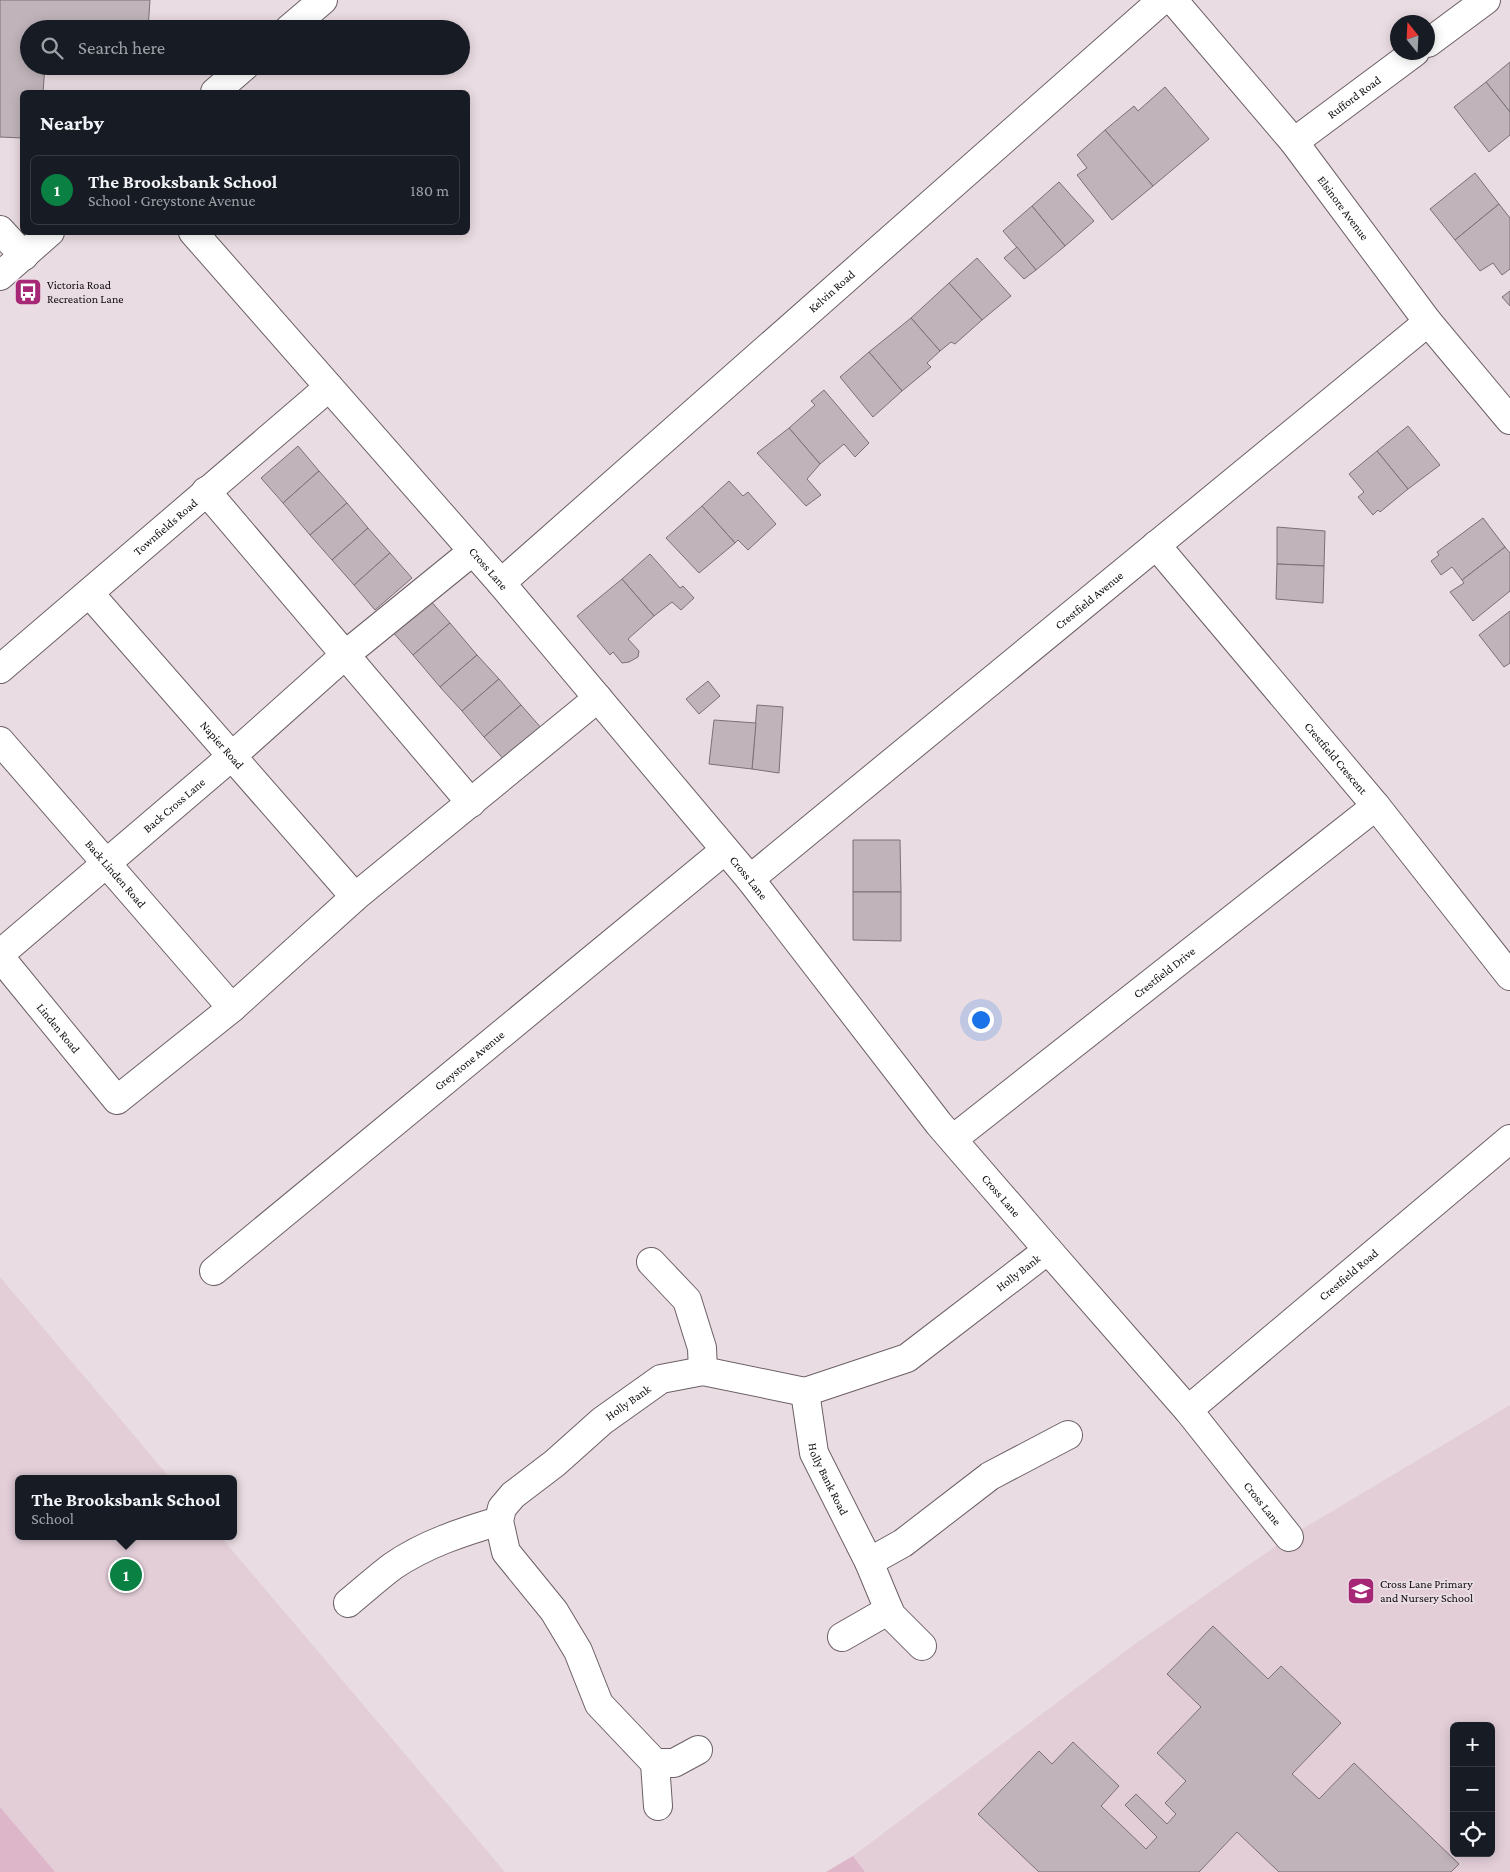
<!DOCTYPE html>
<html lang="en">
<head>
<meta charset="utf-8">
<style>
  :root { --surface:#171b24; --page:#20242c; --text:#f1f3f6; --muted:#9ea1a6; --line:#363941; --accent:#0b8043 }
  body { margin:0; font-family:"Crimson Pro",serif; background:var(--page); color:var(--text) }
  .controls { position:absolute; right:15px; bottom:15px; display:grid; overflow:hidden; border-radius:8px; box-shadow:0 2px 12px #0003 }
  .controls button { width:45px; height:45px; display:grid; place-items:center; padding:0; border:0; border-bottom:1px solid var(--line); background:var(--surface); color:var(--text); font:25px sans-serif }
  .compass { position:absolute; left:1390px; top:15px; width:45px; height:45px; border-radius:50%; background:var(--surface); box-shadow:0 2px 12px #0003; rotate:342deg }
  .you { position:absolute; left:980px; top:1019px; width:18px; height:18px; margin:-12px; border:4px solid #fff; border-radius:50%; background:#1a73e8; box-shadow:0 0 0 8px #1a73e833 }
  .badge { display:grid; place-items:center; width:32px; height:32px; border-radius:50%; background:var(--accent); color:#fff; font-size:16px; font-weight:700 }
  .pin { position:absolute; translate:-50% -50%; border:2px solid #fff; box-shadow:0 1px 5px #0006 }
  .popup { position:absolute; left:15px; top:1475px; width:222px; height:65px; box-sizing:border-box; display:grid; place-content:center; border-radius:8px; background:var(--surface); filter:drop-shadow(0 1px 4px #0005); font-size:16px; white-space:nowrap; color:var(--muted) }
  .popup b { font-size:19px; color:var(--text) }
  .popup::after { content:''; position:absolute; left:50%; top:100%; margin-left:-10px; border:10px solid transparent; border-top-color:var(--surface) }
  .list { margin:0; padding:0; list-style:none }
  h2 { display:flex; justify-content:space-between; align-items:center; height:65px; margin:0; padding:0 20px; font-size:21px }
  h2 small { font-size:16px; font-weight:400; color:var(--muted) }
  .list li { display:grid; grid-template-columns:32px 1fr auto; gap:15px; align-items:center; box-sizing:border-box; height:70px; margin:0 10px 10px; padding:0 10px; border:1px solid var(--line); border-radius:8px }
  .list b { display:block; font-size:19px; white-space:nowrap }
  .list p { margin:0; font-size:16px; white-space:nowrap; color:var(--muted) }
  .list em { font-size:16px; font-style:normal; color:var(--muted) }
  .icon { flex:none; width:28px; height:28px; fill:none; stroke:currentColor; stroke-width:2; stroke-linecap:round; stroke-linejoin:round }
  .map { position:relative; flex:none; width:1510px; height:1872px; overflow:hidden }
  .search { position:absolute; background:var(--surface); box-shadow:0 2px 12px #0003; left:20px; top:20px; width:450px; height:55px; display:flex; align-items:center; gap:12px; box-sizing:border-box; padding:0 18px; border-radius:28px; color:var(--muted); font-size:19px }
  .panel { position:absolute; background:var(--surface); box-shadow:0 2px 12px #0003; left:20px; top:90px; width:450px; height:145px; border-radius:8px }
  .map>svg:first-child { display:block }
  .built { fill:#e3ced8; fill-rule:evenodd }
  .green { fill:#ddb6c9 }
  .building { fill:#c0b4ba; stroke:#7b7075 }
  .lines { fill:none; stroke-linecap:round; stroke-linejoin:round }
  .minor-casing { stroke:#6c6066; stroke-width:30 }
  .minor { stroke:#fff; stroke-width:28 }
  .labels { text-anchor:middle; stroke-width:4; stroke-linejoin:round; paint-order:stroke }
  .street-label { font-size:12px; fill:#110d0f; stroke:#e9dce2 }
  .poi-label { font-size:12px; fill:#110d0f; stroke:#e9dce2; text-anchor:start }
</style>
</head>
<body>
<div class="map">
<svg width="1510" height="1872" viewBox="0 0 1510 1872">
  <rect width="100%" height="100%" fill="#e9dce2"/>
  <!-- built -->
  <g class="built">
    <polygon points="0,1277 171,1479 18,1479 18,1536 220,1536 505,1872 0,1872"/>
    <path d="M 1510,1405 L 1510,1872 L 865,1872 L 853,1856 L 1135,1644 L 1289,1537 ZM 1454,1726 L 1491,1726 L 1491,1853 L 1454,1853 Z"/>
  </g>
  <!-- green -->
  <g class="green">
    <polygon points="0,1807 55,1872 0,1872"/>
    <polygon points="853,1856 865,1872 826,1872"/>
  </g>
  <!-- building -->
  <g class="building">
    <polygon points="0,0 150,0 148,29 29,29 29,66 45,66 43,92 22,92 22,138 0,137"/>
    <polygon points="1510,62 1510,112 1486,82"/>
    <polygon points="1486,82 1510,112 1510,135 1489,152 1454,107"/>
    <polygon points="1165,87 1209,139 1153,186 1105,130 1134,106 1138,111"/>
    <polygon points="1105,130 1153,186 1112,220 1077,175 1087,168 1077,155"/>
    <polygon points="1475,173 1499,204 1455,240 1430,209"/>
    <polygon points="1059,182 1094,221 1065,246 1032,206"/>
    <polygon points="1499,204 1510,218 1510,269 1502,275 1493,263 1480,271 1455,240"/>
    <polygon points="1032,206 1065,246 1036,270 1003,231"/>
    <polygon points="1017,247 1036,270 1024,279 1004,258"/>
    <polygon points="977,258 1011,296 982,320 949,283"/>
    <polygon points="949,283 982,320 955,344 951,342 940,351 911,318"/>
    <polygon points="1510,291 1510,306 1502,297"/>
    <polygon points="911,318 940,351 927,363 931,367 902,391 869,352"/>
    <polygon points="869,352 902,391 873,417 840,377"/>
    <polygon points="824,390 869,443 855,457 844,444 820,464 789,428 815,405 811,401"/>
    <polygon points="1408,426 1440,465 1408,489 1377,451"/>
    <polygon points="789,428 820,464 807,479 821,495 806,506 757,453"/>
    <polygon points="298,446 319,471 283,503 261,478"/>
    <polygon points="1377,451 1408,489 1380,512 1378,510 1373,515 1358,497 1364,492 1349,474"/>
    <polygon points="319,471 347,503 310,535 283,503"/>
    <polygon points="729,481 743,496 748,492 776,524 748,550 738,540 735,543 702,506"/>
    <polygon points="347,503 368,528 332,560 310,535"/>
    <polygon points="702,506 735,543 699,573 666,538"/>
    <polygon points="1483,518 1505,547 1462,580 1452,567 1441,575 1431,561 1439,555 1437,552"/>
    <polygon points="1277,527 1325,531 1324,566 1277,564"/>
    <polygon points="368,528 390,553 354,585 332,560"/>
    <polygon points="1505,547 1510,553 1510,591 1473,621 1450,592 1464,583 1462,580"/>
    <polygon points="390,553 412,578 375,610 354,585"/>
    <polygon points="650,554 680,588 683,586 694,598 681,610 672,602 654,616 622,579"/>
    <polygon points="1277,564 1324,566 1323,603 1276,599"/>
    <polygon points="622,579 654,616 628,639 639,651 638,657 629,662 622,663 613,652 610,655 577,616"/>
    <polygon points="429,599 450,623 413,655 392,631"/>
    <polygon points="1510,611 1510,663 1504,667 1479,635"/>
    <polygon points="450,623 477,655 440,687 413,655"/>
    <polygon points="477,655 499,679 462,711 440,687"/>
    <polygon points="499,679 521,705 484,737 462,711"/>
    <polygon points="708,681 720,696 699,714 686,699"/>
    <polygon points="521,705 543,730 506,762 484,737"/>
    <polygon points="757,705 783,707 779,773 752,769"/>
    <polygon points="714,720 756,723 752,769 709,764"/>
    <polygon points="853,840 900,840 901,892 853,892"/>
    <polygon points="853,892 901,892 901,941 853,940"/>
    <polygon points="1213,1626 1268,1679 1281,1666 1341,1723 1292,1774 1319,1799 1354,1763 1459,1864 1451,1872 1279,1872 1237,1832 1199,1872 1039,1872 978,1814 1039,1751 1052,1764 1073,1742 1119,1786 1101,1806 1146,1849 1157,1837 1125,1805 1136,1794 1167,1824 1176,1814 1165,1803 1186,1781 1157,1753 1201,1707 1167,1674"/>
  </g>
  <g class="lines">
    <!-- minor casing -->
    <g class="minor-casing">
      <g id="minor">
        <path id="s1" d="M 1173,0 L 1294,142 L 1428,322 L 1510,420"/>
        <polyline points="289,29 323,0"/>
        <polyline points="1428,43 1486,0"/>
        <polyline points="215,92 245,66"/>
        <path id="s2" d="M 1294,142 L 1415,52"/>
        <polyline points="0,230 24,256"/>
        <path id="s3" d="M 193,232 L 501,583 L 750,879 L 939,1124 L 1048,1250 L 1188,1410 L 1289,1537"/>
        <polyline points="0,276 50,232"/>
        <polyline points="206,491 471,803"/>
        <path id="s4" d="M 1156,545 L 1376,806 L 1510,976"/>
        <path id="s5" d="M 501,583 L 1162,0"/>
        <path id="s6" d="M 89,593 L 355,897"/>
        <path id="s7" d="M 0,669 L 329,387"/>
        <path id="s8" d="M 0,741 L 232,1008"/>
        <path id="s9" d="M 750,879 L 1428,322"/>
        <path id="s10" d="M 0,954 L 232,756 L 345,655 L 473,551"/>
        <path id="s11" d="M 0,957 L 117,1100 L 232,1008 L 355,897 L 598,698"/>
        <path id="s12" d="M 953,1139 L 1376,806"/>
        <polyline points="651,1262 687,1300 702,1348 703,1371"/>
        <path id="s13" d="M 214,1271 L 725,850"/>
        <path id="s14" d="M 805,1392 L 814,1453 L 869,1562 L 891,1615 L 922,1646"/>
        <path id="s15" d="M 1188,1410 L 1510,1139"/>
        <polyline points="869,1562 903,1543 990,1476 1068,1435"/>
        <path d="M 348,1603 C 363,1591 378,1577 393,1566 C 425,1544 462,1532 499,1521"/>
        <polyline points="842,1637 889,1610"/>
        <path id="s16" d="M 655,1763 L 599,1704 L 578,1651 L 554,1611 L 506,1552 L 499,1521 L 502,1508 L 513,1495 L 555,1463 L 602,1421 L 661,1379 L 703,1371 L 805,1392 L 907,1358 L 1048,1250"/>
        <polyline points="655,1763 674,1763 698,1750"/>
        <polyline points="655,1763 658,1806"/>
      </g>
    </g>
    <!-- minor -->
    <use href="#minor" class="minor"/>
  </g>
  <!-- icons -->
  <defs>
    <g id="bus-square" transform="scale(1.4375)"><rect x="-9" y="-9" width="18" height="18" rx="4" fill="#a62776" stroke="#e9dce2"/><path d="M-5-6H5V4H4V6H2V4H-2V6H-4V4H-5ZM-3.5-4V0h7V-4ZM-3.5 1.2v1.5H-2V1.2ZM2 1.2v1.5H3.5V1.2Z" fill="#fff"/></g>
    <g id="school-square" transform="scale(1.4375)"><rect x="-9" y="-9" width="18" height="18" rx="4" fill="#a62776" stroke="#e9dce2"/><path d="M0-5L7-2L0 1L-7-2ZM-4 1L0 2.5L4 1V4Q0 6-4 4Z" fill="#fff"/></g>
  </defs>
  <g fill-rule="evenodd">
    <use href="#bus-square" x="28" y="292"/>
    <use href="#school-square" x="1361" y="1591"/>
  </g>
  <g class="labels">
    <!-- street labels -->
    <g class="street-label">
      <text dy="4" stroke="none"><textPath href="#s2" startOffset="75">Rufford Road</textPath></text>
      <text dy="4" stroke="none"><textPath href="#s1" startOffset="269">Elsinore Avenue</textPath></text>
      <text dy="4" stroke="none"><textPath href="#s5" startOffset="441">Kelvin Road</textPath></text>
      <text dy="4" stroke="none"><textPath href="#s7" startOffset="218">Townfields Road</textPath></text>
      <text dy="4" stroke="none"><textPath href="#s3" startOffset="448">Cross Lane</textPath></text>
      <text dy="4" stroke="none"><textPath href="#s9" startOffset="439">Crestfield Avenue</textPath></text>
      <text dy="4" stroke="none"><textPath href="#s6" startOffset="202">Napier Road</textPath></text>
      <text dy="4" stroke="none"><textPath href="#s4" startOffset="279">Crestfield Crescent</textPath></text>
      <text dy="4" stroke="none"><textPath href="#s10" startOffset="229">Back Cross Lane</textPath></text>
      <text dy="4" stroke="none"><textPath href="#s8" startOffset="176">Back Linden Road</textPath></text>
      <text dy="4" stroke="none"><textPath href="#s3" startOffset="852">Cross Lane</textPath></text>
      <text dy="4" stroke="none"><textPath href="#s12" startOffset="269">Crestfield Drive</textPath></text>
      <text dy="4" stroke="none"><textPath href="#s11" startOffset="92">Linden Road</textPath></text>
      <text dy="4" stroke="none"><textPath href="#s13" startOffset="331">Greystone Avenue</textPath></text>
      <text dy="4" stroke="none"><textPath href="#s3" startOffset="1258">Cross Lane</textPath></text>
      <text dy="4" stroke="none"><textPath href="#s16" startOffset="906">Holly Bank</textPath></text>
      <text dy="4" stroke="none"><textPath href="#s15" startOffset="210">Crestfield Road</textPath></text>
      <text dy="4" stroke="none"><textPath href="#s16" startOffset="471">Holly Bank</textPath></text>
      <text dy="4" stroke="none"><textPath href="#s14" startOffset="91">Holly Bank Road</textPath></text>
      <text dy="4" stroke="none"><textPath href="#s3" startOffset="1662">Cross Lane</textPath></text>
    </g>
    <!-- poi labels -->
    <g class="poi-label">
      <text x="47" y="289">Victoria Road<tspan x="47" dy="14">Recreation Lane</tspan></text>
      <text x="1380" y="1588">Cross Lane Primary<tspan x="1380" dy="14">and Nursery School</tspan></text>
    </g>
  </g>
</svg>
<div class="controls">
<button>+</button>
<button>−</button>
<button><svg class="icon" aria-label="locate" viewBox="0 0 24 24"><circle cx="12" cy="12" r="6"/><path d="M12 2v4M12 18v4M2 12h4M18 12h4"/></svg></button>
</div>
<svg class="compass" viewBox="-18 -18 36 36"><path d="M0-13l5 13h-10z" fill="#e53935"/><path d="M0 13l5-13h-10z" fill="#9ea1a6"/></svg>
<div class="you"></div>
<div class="pin badge" style="left:126px;top:1575px">1</div>
<div class="popup"><b>The Brooksbank School</b>School</div>
<div class="search"><svg class="icon" aria-label="search" viewBox="0 0 24 24"><circle cx="10" cy="10" r="6"/><path d="M15 15l6 6"/></svg>Search here</div>
<section class="panel">
<h2>Nearby<small></small></h2>
<ul class="list">
<li><span class="badge">1</span><div><b>The Brooksbank School</b><p>School · Greystone Avenue</p></div><em>180 m</em></li>
</ul>
</section>
</div>
</body>
</html>
